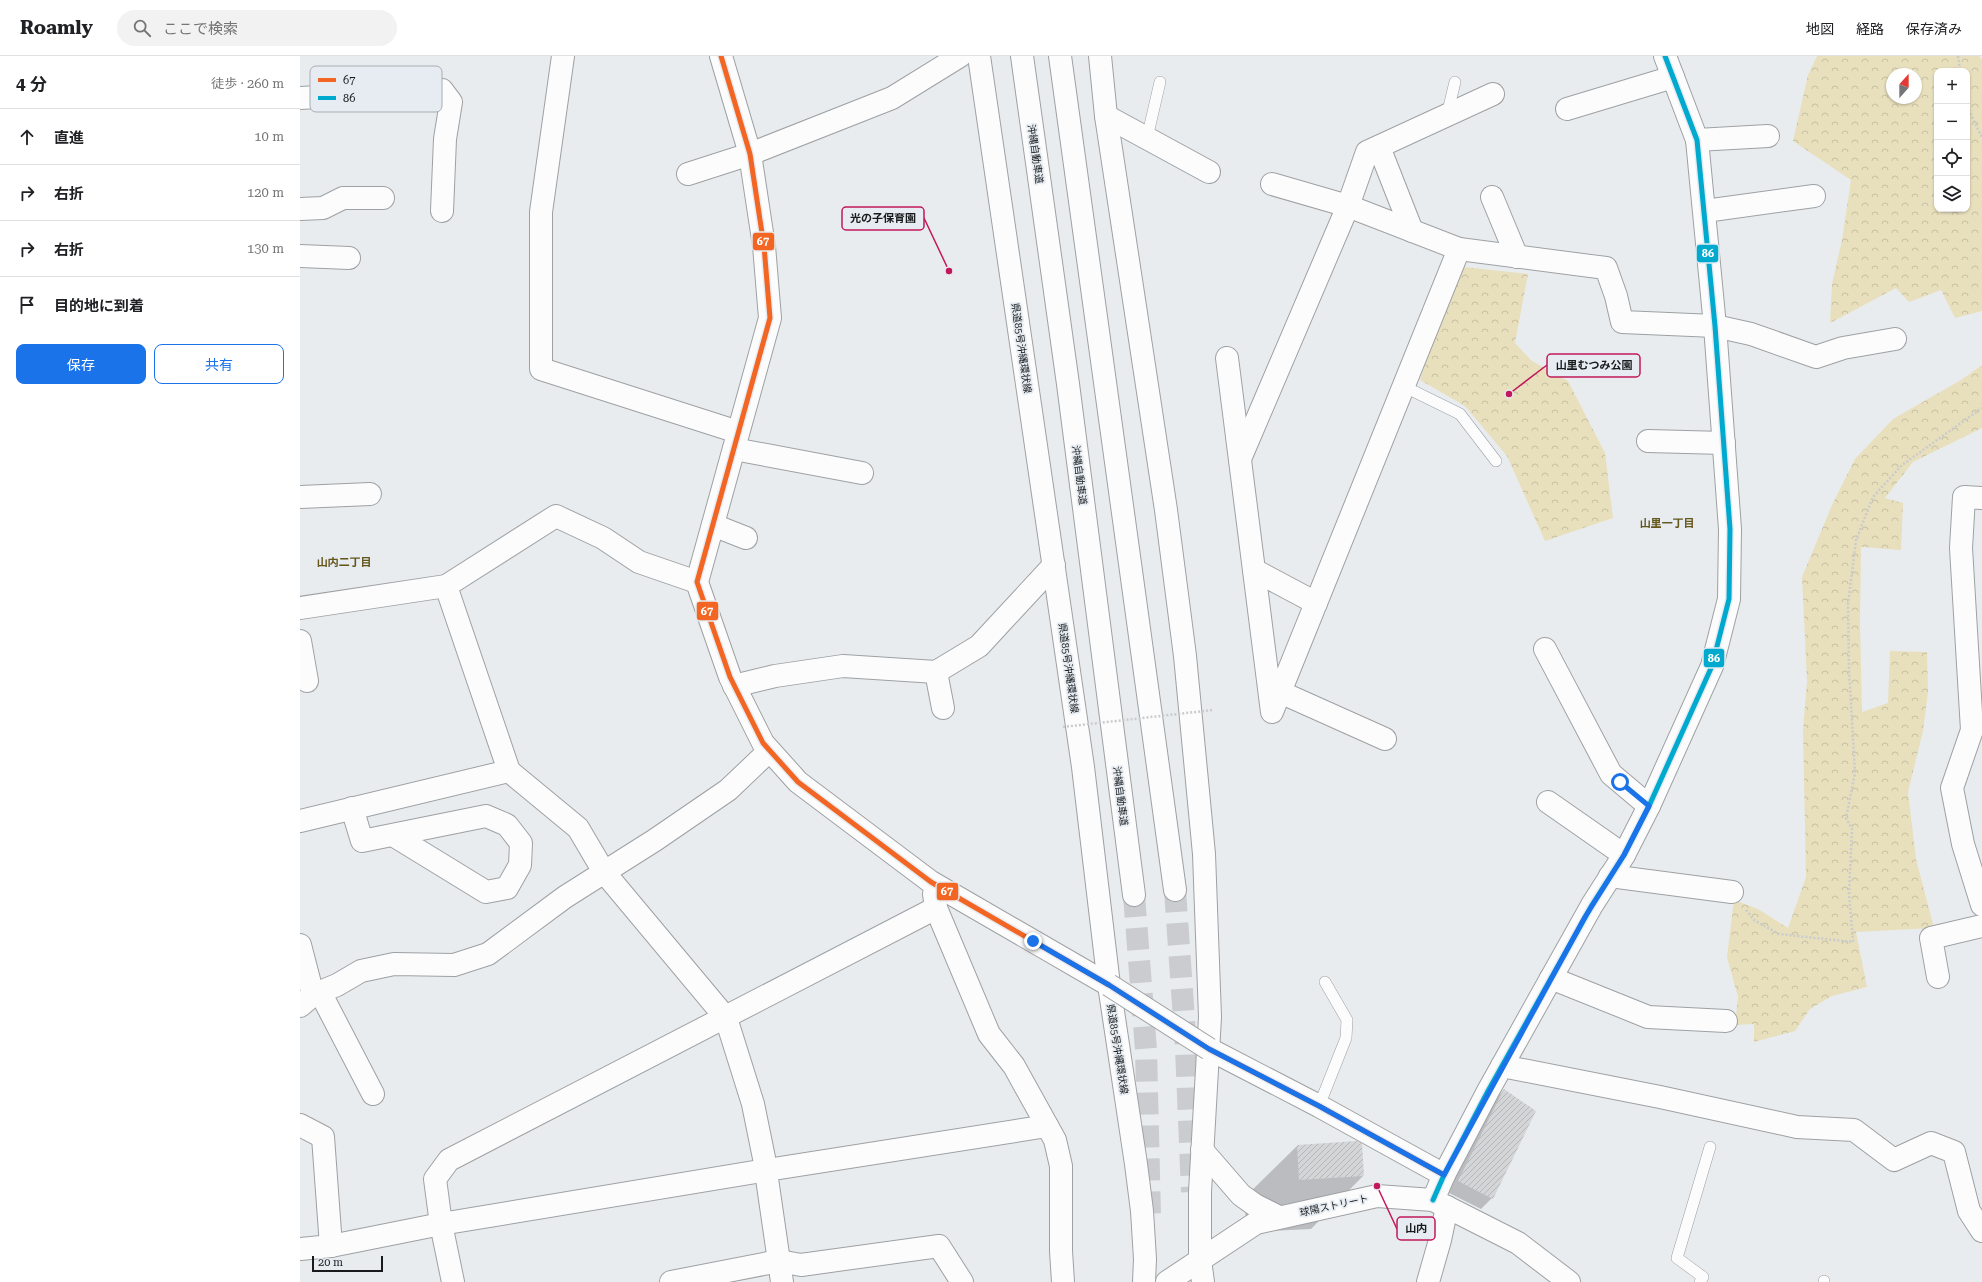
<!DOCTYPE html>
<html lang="ja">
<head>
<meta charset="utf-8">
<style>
  :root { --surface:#fff; --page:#f2f2f2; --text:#202124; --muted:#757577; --line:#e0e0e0; --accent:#1a73e8 }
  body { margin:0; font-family:"Roboto Serif","Noto Sans JP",serif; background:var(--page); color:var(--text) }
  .controls { position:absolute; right:12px; top:12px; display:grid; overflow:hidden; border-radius:8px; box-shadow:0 1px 3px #0004 }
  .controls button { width:36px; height:36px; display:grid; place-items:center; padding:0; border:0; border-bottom:1px solid var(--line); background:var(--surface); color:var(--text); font:20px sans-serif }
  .compass { position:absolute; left:1586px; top:12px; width:36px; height:36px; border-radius:50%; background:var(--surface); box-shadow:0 1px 3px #0004; rotate:21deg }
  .scale { position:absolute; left:12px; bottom:10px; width:71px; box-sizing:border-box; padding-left:4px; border:2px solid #181a1c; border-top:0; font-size:11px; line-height:14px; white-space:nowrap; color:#181a1c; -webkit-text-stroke:3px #e6ecf2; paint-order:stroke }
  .stop { position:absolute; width:12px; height:12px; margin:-9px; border:3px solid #1a73e8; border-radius:50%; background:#fff }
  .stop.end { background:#1a73e8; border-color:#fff; box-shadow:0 1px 4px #0008 }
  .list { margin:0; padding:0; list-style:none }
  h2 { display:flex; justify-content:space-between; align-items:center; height:52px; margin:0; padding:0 16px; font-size:17px }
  h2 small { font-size:13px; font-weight:400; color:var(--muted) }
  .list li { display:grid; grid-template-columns:26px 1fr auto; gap:12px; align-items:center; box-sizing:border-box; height:56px; padding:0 16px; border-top:1px solid var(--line) }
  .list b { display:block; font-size:15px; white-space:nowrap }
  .list em { font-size:13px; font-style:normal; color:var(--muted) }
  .actions { display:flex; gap:8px; padding:12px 16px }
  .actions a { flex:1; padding:9px 0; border:1px solid var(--accent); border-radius:8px; text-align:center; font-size:14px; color:var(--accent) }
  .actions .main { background:var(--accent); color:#fff }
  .icon { flex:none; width:22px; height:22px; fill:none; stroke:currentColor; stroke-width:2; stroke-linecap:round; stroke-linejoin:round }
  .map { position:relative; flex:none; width:1682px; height:1226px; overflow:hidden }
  header { display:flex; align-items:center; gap:24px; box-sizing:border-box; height:56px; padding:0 20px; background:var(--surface); border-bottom:1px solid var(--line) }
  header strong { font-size:19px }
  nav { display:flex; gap:22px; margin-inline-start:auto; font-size:14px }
  .search { width:280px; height:36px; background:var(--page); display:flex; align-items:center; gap:10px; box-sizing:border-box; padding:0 14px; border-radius:22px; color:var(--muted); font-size:15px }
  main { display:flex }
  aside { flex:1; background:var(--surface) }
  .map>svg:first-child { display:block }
  .park { fill:url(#park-crowns); fill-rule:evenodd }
  .shadow { fill:#0003 }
  .building { fill:url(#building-hatch) }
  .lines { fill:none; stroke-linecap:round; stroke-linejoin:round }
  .motorway-tunnel { stroke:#cacccf; stroke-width:22; stroke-dasharray:22 11; stroke-linecap:butt }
  .service-casing { stroke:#9ea1a3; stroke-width:12 }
  .minor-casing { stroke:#9ea1a3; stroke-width:24 }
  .secondary-casing { stroke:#9ea1a3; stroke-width:24 }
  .primary-casing { stroke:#9ea1a3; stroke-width:24 }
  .motorway-casing { stroke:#9ea1a3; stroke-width:24 }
  .path { stroke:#cacbcc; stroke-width:2.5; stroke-dasharray:2 2; stroke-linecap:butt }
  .service { stroke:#fcfcfd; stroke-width:11 }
  .minor { stroke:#fcfcfd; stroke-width:22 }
  .secondary { stroke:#fcfcfd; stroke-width:22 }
  .primary { stroke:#fcfcfd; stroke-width:22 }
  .motorway { stroke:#fcfcfd; stroke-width:22 }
  .minor-bridge-casing { stroke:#9ea1a3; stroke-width:24; stroke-linecap:butt }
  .path-bridge { stroke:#cacbcc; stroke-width:2.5; stroke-dasharray:2 2; stroke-linecap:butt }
  .minor-bridge { stroke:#fcfcfd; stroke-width:22 }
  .bus-1-casing { stroke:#e6ecf2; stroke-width:8 }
  .bus-2-casing { stroke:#e6ecf2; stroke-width:8 }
  .bus-1 { stroke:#f26522; stroke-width:5 }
  .bus-2 { stroke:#00a9ce; stroke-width:5 }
  .route { stroke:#1a73e8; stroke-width:5 }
  .labels { text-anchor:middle; stroke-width:3.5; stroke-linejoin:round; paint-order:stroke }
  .street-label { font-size:10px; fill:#181a1c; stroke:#e6ecf2 }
  .neighbourhood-label { font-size:11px; font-weight:bold; fill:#645519; stroke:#e6ecf2 }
  .key { fill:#e6ecf2; stroke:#a8adb2; stroke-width:1 }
  .key-label { font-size:11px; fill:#181a1c }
  .leader { fill:none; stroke:#c2185b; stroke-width:1.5 }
  .callout-dot { fill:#c2185b; stroke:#e6ecf2; stroke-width:1.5 }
  .callout { fill:#e6ecf2; stroke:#c2185b; stroke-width:1.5 }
  .callout-label { font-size:11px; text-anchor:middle; font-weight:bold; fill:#181a1c }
  .line-badge { stroke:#e6ecf2; stroke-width:1.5 }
  .badge-label { font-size:11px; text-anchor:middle; font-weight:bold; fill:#fff }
</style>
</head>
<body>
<header>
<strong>Roamly</strong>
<div class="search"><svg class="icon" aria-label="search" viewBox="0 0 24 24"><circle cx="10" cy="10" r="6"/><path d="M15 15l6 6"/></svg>ここで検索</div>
<nav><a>地図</a><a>経路</a><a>保存済み</a></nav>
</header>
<main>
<aside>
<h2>4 分<small>徒歩 · 260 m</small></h2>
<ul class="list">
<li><svg class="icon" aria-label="ahead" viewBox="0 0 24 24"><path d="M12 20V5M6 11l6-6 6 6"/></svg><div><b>直進</b></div><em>10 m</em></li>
<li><svg class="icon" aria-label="right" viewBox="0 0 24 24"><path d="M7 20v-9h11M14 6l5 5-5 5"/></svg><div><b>右折</b></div><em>120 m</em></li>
<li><svg class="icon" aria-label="right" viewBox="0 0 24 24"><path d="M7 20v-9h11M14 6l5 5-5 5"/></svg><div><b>右折</b></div><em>130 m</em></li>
<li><svg class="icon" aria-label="arrive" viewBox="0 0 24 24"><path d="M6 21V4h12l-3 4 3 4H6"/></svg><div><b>目的地に到着</b></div></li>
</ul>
<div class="actions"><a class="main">保存</a><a>共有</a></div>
</aside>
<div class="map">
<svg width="1682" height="1226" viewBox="0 0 1682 1226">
  <defs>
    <pattern id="park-crowns" width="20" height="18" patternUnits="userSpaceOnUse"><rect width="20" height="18" fill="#e8dfbc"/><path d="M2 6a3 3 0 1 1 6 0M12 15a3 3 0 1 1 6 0" fill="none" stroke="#c6bfa1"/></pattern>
    <pattern id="building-hatch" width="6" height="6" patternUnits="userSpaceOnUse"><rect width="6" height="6" fill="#d3d5d7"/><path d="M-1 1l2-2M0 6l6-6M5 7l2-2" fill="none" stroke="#b4b6b8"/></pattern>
  </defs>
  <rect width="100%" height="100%" fill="#e9ecef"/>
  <!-- park -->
  <g class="park">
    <path d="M 1517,0 L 1679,0 L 1682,4 L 1682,255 L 1655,262 L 1641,234 L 1609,246 L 1596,232 L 1530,267 L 1532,228 L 1542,184 L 1551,124 L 1493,85 L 1508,19 ZM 1637,15 L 1667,15 L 1667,153 L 1637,153 ZM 1592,18 L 1616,18 L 1616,42 L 1592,42 Z"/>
    <polygon points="1154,210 1228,218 1215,287 1232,305 1268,325 1305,397 1313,462 1245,485 1207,400 1165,350 1120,324"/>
    <polygon points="1682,309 1682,372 1613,406 1585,442 1603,447 1601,494 1561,491 1560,567 1562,656 1588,647 1590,595 1627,596 1628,636 1623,675 1608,736 1616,803 1634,872 1556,876 1567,931 1532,940 1510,953 1495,975 1454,986 1454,968 1435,969 1438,941 1427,901 1434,844 1458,853 1488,872 1506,821 1503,674 1507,625 1502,521 1532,449 1555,403 1593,363 1661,324"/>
  </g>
  <!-- shadow -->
  <g class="shadow">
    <polygon points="1204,1034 1192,1142 1181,1153 1147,1136 1193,1045"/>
    <polygon points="1061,1089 1063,1120 1011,1173 947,1176 944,1142 997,1090"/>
  </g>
  <!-- building -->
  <g class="building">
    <polygon points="1204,1033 1236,1055 1193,1143 1158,1125"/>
    <polygon points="1057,1085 1062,1088 1064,1120 999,1124 997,1089"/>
  </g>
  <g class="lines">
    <!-- motorway-tunnel -->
    <g class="motorway-tunnel">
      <polyline points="875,834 886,992 892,1136"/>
      <polyline points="834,839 846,994 850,1159"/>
    </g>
    <!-- service casing -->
    <g class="service-casing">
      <g id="service">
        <polyline points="1147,59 1155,26"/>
        <polyline points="847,82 860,26"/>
        <polyline points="1103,330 1160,358 1196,405"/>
        <polyline points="1019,1050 1046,982 1047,964 1025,926"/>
        <polyline points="1400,1226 1403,1221 1377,1202 1410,1091"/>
        <polyline points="1524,1226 1524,1225"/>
      </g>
    </g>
    <!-- minor casing -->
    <g class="minor-casing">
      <g id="minor">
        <polyline points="263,0 241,156 241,313 438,376"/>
        <polyline points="421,0 450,98 464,190 470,262 397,526 430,621 463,687 498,726 631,826 809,929"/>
        <polyline points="0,42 142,34 151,46 145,83 142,155"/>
        <polyline points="1267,53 1373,21"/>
        <polyline points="806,60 909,116"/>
        <polyline points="1397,84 1468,80"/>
        <polyline points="1079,91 1112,175"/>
        <polyline points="388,118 450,98 592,42 660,0"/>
        <polyline points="972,128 1048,150 1159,193 1306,212 1316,240 1322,266 1415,270 1451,278 1516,301 1543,292 1595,283"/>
        <polyline points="1192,141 1217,201"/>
        <polyline points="0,153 23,152 43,142 83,142"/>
        <polyline points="1405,155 1514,140"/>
        <polyline points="0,200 49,202"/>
        <polyline points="927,302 972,656 1159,193"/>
        <polyline points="1348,385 1424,387"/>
        <polyline points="434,393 562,417"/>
        <polyline points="940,403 1048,150 1067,96 1193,38"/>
        <polyline points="0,441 70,438"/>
        <polyline points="1682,442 1664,441 1661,492 1672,674 1652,732 1663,788 1682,849"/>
        <polyline points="413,469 446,482"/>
        <polyline points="954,514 1016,547"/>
        <polyline points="0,552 146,530 256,460 303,482 339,506 397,526"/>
        <polyline points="0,585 7,625"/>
        <polyline points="1245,593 1311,718 1349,750"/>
        <polyline points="636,616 643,652"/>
        <polyline points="434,630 475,620 543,610 636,616 679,590 754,509"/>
        <polyline points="980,636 1085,683"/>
        <polyline points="209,715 278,772 304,816 426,962 453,1048 464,1102 482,1226"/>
        <polyline points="1248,746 1324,799"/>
        <polyline points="52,752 62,785 186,760 207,769 221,787 220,809 207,832 186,836 93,779"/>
        <polyline points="0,765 209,715 146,530"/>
        <polyline points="1310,820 1432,836"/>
        <polyline points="634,838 636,852 689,978 714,1010 755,1084 761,1110 761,1195 763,1226"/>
        <polyline points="0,889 13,939"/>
        <polyline points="1638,921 1631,882 1682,870"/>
        <polyline points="1251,922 1348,961 1426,965"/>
        <polyline points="20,936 73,1038"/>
        <polyline points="0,950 13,939 37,929 61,915 94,908 154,909 188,898 265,841 355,784 428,734 469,695"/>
        <polyline points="909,993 1019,1050 1144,1119"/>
        <polyline points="1202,1010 1360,1041 1497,1071 1554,1074 1594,1104 1631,1087 1654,1096 1669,1155 1682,1175"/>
        <polyline points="0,1069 23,1081 31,1190"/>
        <polyline points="1133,1144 1144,1119 1188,1035 1292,849 1324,799 1349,750 1412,610 1429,543 1430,473 1415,270 1397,84 1365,0"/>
        <polyline points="0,1193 31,1190 141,1168 467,1114 747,1070"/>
        <polyline points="153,1226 141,1168 135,1123 149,1104 636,852"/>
        <polyline points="371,1226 479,1205 501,1209 639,1190 662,1226"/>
        <polyline points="1128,1226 1140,1184 1147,1151"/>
      </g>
    </g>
    <!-- secondary casing -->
    <g class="secondary-casing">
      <polyline id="secondary" points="867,1226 956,1167 1077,1140 1133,1144 1218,1187 1269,1226"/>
    </g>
    <!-- primary casing -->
    <g class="primary-casing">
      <g id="primary">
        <polyline points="679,0 783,711 809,929 836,1108 842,1155 845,1203 844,1226"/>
        <polyline points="800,0 806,60 866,454 885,600 904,798 910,961 900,1136 900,1204 903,1226"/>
        <polyline points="902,1094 941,1139 955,1149 979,1161"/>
      </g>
    </g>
    <!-- motorway casing -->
    <g class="motorway-casing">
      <g id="motorway">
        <polyline points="722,0 768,328 834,839"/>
        <polyline points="760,0 875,834"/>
      </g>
    </g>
    <!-- path -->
    <g class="path">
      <polyline points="1658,0 1660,15"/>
      <polyline points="1667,50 1682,82"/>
      <polyline points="1446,854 1454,864 1479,878 1553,886 1549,838 1552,773 1546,762 1555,717 1549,614 1548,548 1556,484 1573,441 1602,409 1682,352"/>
    </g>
    <!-- service -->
    <use href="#service" class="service"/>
    <!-- minor -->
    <use href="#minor" class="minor"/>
    <!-- secondary -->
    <use href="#secondary" class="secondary"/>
    <!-- primary -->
    <use href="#primary" class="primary"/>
    <!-- motorway -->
    <use href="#motorway" class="motorway"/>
    <!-- minor-bridge casing -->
    <g class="minor-bridge-casing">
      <polyline id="minor-bridge" points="809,929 909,993"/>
    </g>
    <!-- path-bridge -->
    <polyline class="path-bridge" points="763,671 913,654"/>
    <!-- minor-bridge -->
    <use href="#minor-bridge" class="minor-bridge"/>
    <!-- bus-1 casing -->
    <g class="bus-1-casing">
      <polyline id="bus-1" points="421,0 450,98 464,190 470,262 397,526 430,621 463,687 498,726 631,826 809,929 909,993 1019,1050 1144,1119"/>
    </g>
    <!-- bus-2 casing -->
    <g class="bus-2-casing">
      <polyline id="bus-2" points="1133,1144 1144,1119 1188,1035 1292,849 1324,799 1349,750 1412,610 1429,543 1430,473 1415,270 1397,84 1365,0"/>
    </g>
    <!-- bus-1 -->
    <use href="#bus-1" class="bus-1"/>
    <!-- bus-2 -->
    <use href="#bus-2" class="bus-2"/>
  </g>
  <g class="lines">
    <!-- route -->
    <polyline class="route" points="733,885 809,929 909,993 1019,1050 1144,1119 1285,861 1324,799 1349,750 1320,726"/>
  </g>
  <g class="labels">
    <!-- street labels -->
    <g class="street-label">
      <text transform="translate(736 98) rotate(82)" y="4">沖縄自動車道</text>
      <text transform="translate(722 292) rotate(82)" y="4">県道85号沖縄環状線</text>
      <text transform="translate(780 419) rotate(83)" y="4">沖縄自動車道</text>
      <text transform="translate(769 612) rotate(82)" y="4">県道85号沖縄環状線</text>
      <text transform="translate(821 740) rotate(83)" y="4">沖縄自動車道</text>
      <text transform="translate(818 993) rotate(81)" y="4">県道85号沖縄環状線</text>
      <text transform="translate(1034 1149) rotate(-12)" y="4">球陽ストリート</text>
    </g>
    <!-- neighbourhood labels -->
    <g class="neighbourhood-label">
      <text x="1367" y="471">山里一丁目</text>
      <text x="44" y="510">山内二丁目</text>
    </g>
  </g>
  <!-- legend -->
  <rect x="10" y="10" width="132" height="46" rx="6" class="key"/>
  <rect x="18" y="22" width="18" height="4" fill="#f26522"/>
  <rect x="18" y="40" width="18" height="4" fill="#00a9ce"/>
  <g class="key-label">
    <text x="43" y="28">67</text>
    <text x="43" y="46">86</text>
  </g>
  <!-- callouts -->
  <path class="leader" d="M649 215L624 162M1209 338L1247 309M1077 1130L1097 1173"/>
  <g class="callout-dot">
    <circle cx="649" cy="215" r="4"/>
    <circle cx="1209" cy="338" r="4"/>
    <circle cx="1077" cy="1130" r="4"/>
  </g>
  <g class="callout">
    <rect x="542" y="151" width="82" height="23" rx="4"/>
    <rect x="1247" y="298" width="93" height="23" rx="4"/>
    <rect x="1097" y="1161" width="38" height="23" rx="4"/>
  </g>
  <g class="callout-label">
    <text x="583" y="166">光の子保育園</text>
    <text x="1294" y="313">山里むつみ公園</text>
    <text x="1116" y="1176">山内</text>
  </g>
  <g class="line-badge">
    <rect x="452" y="176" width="23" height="19" rx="4" fill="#f26522"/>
    <rect x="1396" y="188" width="23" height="19" rx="4" fill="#00a9ce"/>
    <rect x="396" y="545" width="23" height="20" rx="4" fill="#f26522"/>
    <rect x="1403" y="592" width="22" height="20" rx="4" fill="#00a9ce"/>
    <rect x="636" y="826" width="23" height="19" rx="4" fill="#f26522"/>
  </g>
  <g class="badge-label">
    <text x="463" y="189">67</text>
    <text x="1408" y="201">86</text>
    <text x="407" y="559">67</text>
    <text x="1414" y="606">86</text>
    <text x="647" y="839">67</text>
  </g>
</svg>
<div class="controls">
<button>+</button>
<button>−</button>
<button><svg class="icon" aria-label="locate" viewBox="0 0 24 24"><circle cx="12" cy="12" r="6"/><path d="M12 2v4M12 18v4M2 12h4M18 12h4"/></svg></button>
<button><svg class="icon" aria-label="layers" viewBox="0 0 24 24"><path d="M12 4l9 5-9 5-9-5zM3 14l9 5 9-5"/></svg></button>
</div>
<svg class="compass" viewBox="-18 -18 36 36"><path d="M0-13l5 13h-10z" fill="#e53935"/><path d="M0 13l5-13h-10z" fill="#757577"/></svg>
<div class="scale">20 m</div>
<div class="stop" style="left:1320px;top:726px"></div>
<div class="stop end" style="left:733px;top:885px"></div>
</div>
</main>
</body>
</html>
